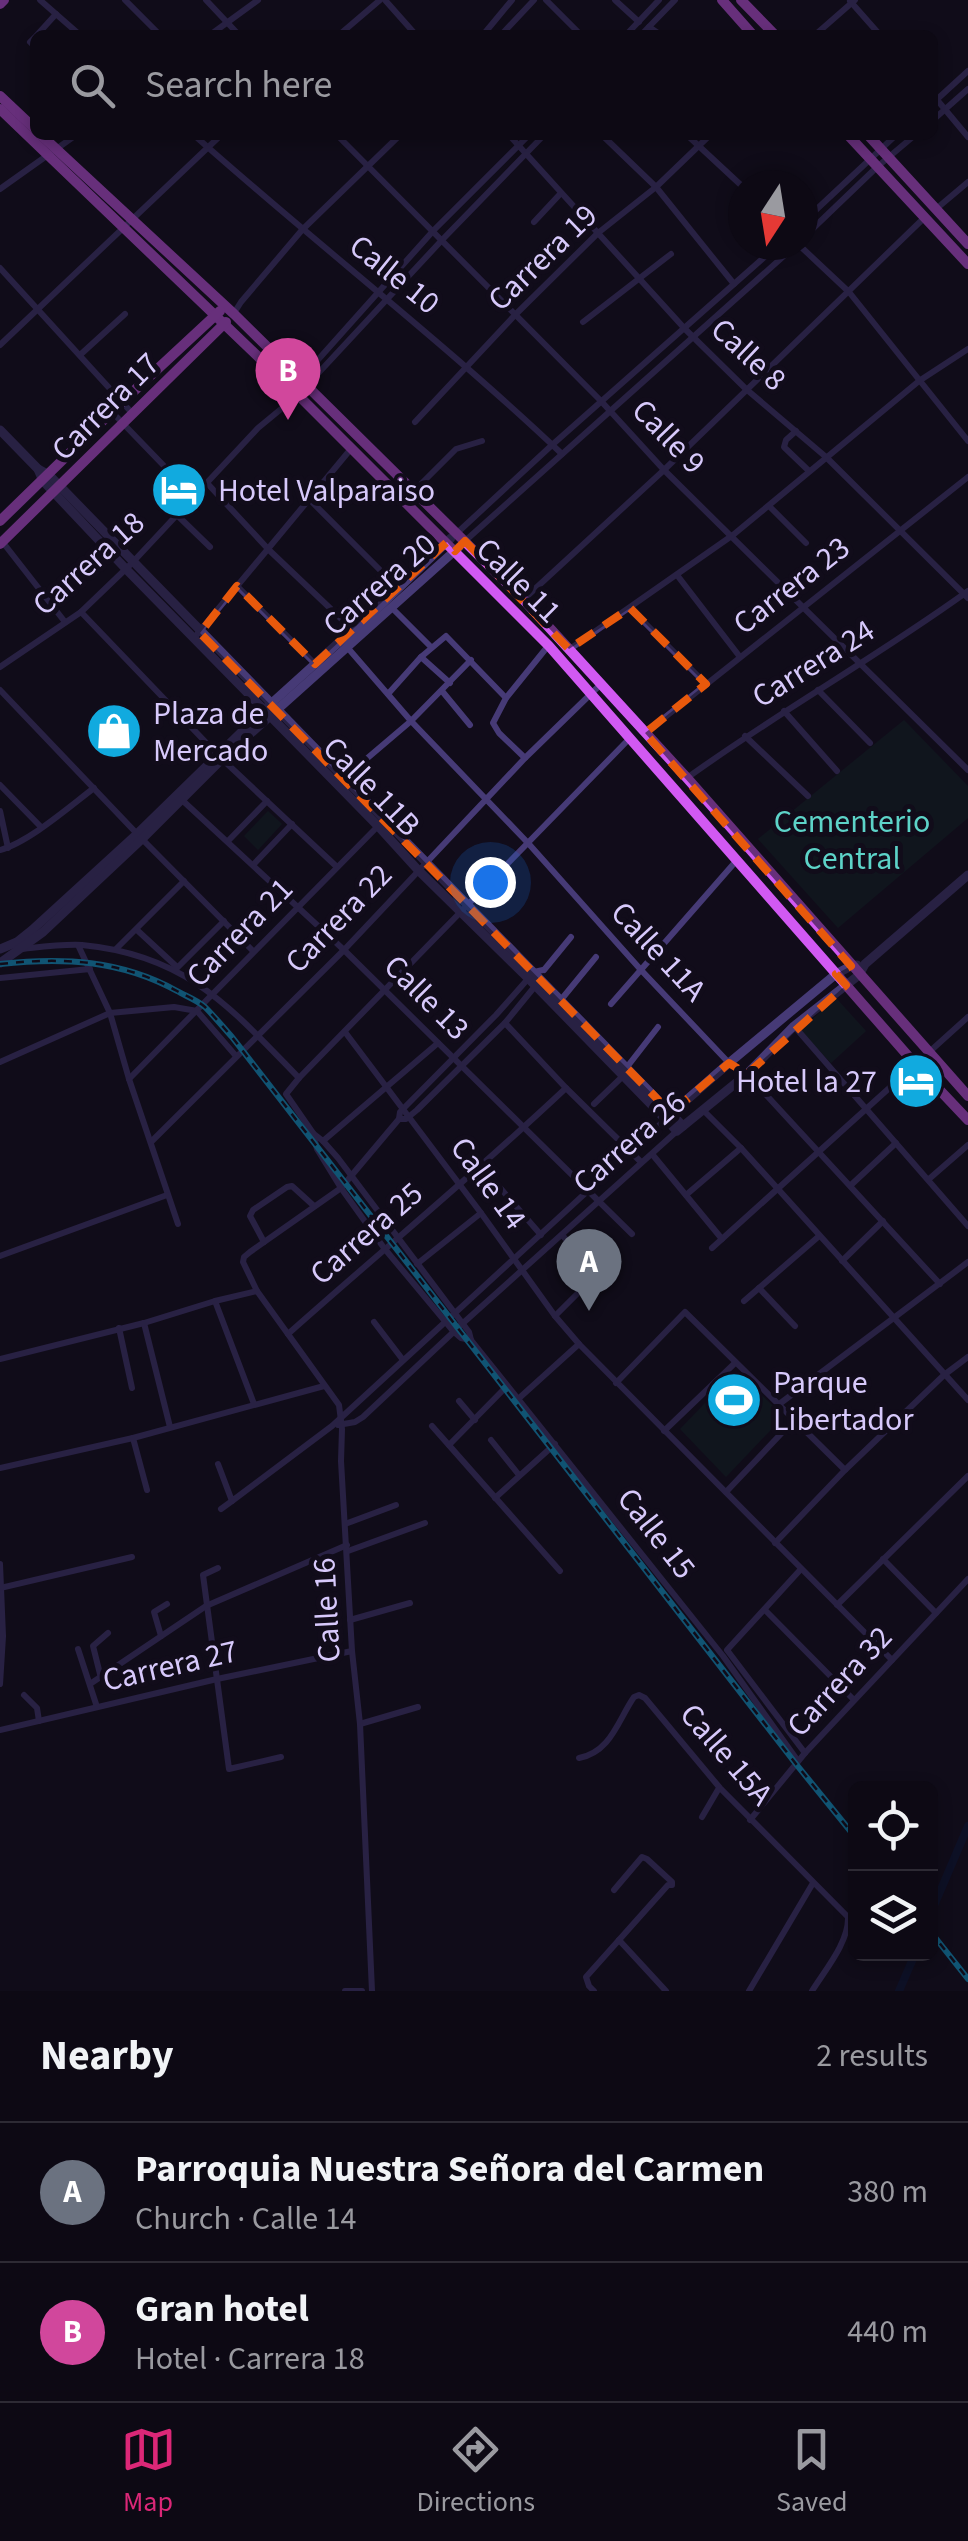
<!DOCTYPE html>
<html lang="en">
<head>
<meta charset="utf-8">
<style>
  :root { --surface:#0d0914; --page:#1b1722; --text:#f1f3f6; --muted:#9a9aa0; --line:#2d2a34; --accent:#db2777 }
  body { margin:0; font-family:"Source Sans 3",sans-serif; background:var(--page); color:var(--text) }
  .controls { position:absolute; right:30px; bottom:30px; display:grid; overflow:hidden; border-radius:15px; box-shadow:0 5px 15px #0003 }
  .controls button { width:90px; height:90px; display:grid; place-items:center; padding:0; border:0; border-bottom:2px solid var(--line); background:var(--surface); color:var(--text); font:50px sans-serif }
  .compass { position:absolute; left:728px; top:170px; width:90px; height:90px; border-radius:50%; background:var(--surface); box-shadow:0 5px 15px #0003; rotate:192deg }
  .you { position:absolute; left:490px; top:882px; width:35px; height:35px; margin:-25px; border:8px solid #fff; border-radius:50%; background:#1a73e8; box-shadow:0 0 0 15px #1a73e833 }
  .badge { display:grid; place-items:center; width:65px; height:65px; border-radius:50%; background:var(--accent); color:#fff; font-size:32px; font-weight:700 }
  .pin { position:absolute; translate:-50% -82px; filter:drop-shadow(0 2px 5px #0008) }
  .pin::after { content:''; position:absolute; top:52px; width:35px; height:30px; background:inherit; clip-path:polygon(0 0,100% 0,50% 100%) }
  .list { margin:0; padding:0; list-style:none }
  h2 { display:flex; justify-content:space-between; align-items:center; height:130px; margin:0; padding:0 40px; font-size:42px }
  h2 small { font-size:32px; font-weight:400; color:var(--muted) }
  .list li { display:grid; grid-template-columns:65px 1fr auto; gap:30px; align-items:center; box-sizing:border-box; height:140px; padding:0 40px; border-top:2px solid var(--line) }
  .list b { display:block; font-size:38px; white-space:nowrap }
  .list p { margin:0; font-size:32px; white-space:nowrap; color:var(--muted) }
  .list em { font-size:32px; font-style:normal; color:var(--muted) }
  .icon { flex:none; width:55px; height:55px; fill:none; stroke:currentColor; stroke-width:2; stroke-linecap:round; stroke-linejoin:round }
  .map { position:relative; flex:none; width:968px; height:1991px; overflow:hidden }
  .search { position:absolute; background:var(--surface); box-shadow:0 5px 15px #0003; left:30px; right:30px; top:30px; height:110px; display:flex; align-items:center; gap:25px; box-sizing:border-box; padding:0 35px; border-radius:15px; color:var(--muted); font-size:38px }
  .sheet { height:410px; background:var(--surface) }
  nav { display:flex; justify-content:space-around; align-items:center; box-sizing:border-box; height:140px; border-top:2px solid var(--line); background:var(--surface); font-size:28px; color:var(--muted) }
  nav a { display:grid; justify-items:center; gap:5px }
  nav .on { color:var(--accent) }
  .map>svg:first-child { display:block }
  .green { fill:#102123 }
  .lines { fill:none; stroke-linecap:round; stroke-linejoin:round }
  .canal { stroke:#0b1434; stroke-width:8 }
  .minor { stroke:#463a76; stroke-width:6 }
  .tertiary { stroke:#463a76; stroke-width:9 }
  .primary { stroke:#d159f2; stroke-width:10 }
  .rail-casing { stroke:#11aadf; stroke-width:6 }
  .rail { stroke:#110c1a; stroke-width:2.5; stroke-dasharray:8; stroke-linecap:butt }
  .marked { fill:none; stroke:#e8590c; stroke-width:8; stroke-dasharray:20 12; stroke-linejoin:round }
  .labels { text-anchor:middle; stroke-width:10; stroke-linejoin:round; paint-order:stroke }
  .street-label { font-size:32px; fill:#d7c9fb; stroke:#110c1a }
  .poi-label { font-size:32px; fill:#d7c9fb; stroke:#110c1a; text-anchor:start }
  .park-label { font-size:32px; fill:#5dd3c8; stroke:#110c1a }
</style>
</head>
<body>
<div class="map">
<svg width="968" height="1991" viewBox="0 0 968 1991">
  <rect width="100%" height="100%" fill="#110c1a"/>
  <!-- green -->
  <g class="green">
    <polygon points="904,720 968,786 968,818 838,928 758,839"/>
    <polygon points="268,811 282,824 258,850 244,836"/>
    <polygon points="836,998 866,1031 831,1063 800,1030"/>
    <polygon points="736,1371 784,1416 726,1477 680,1429"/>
  </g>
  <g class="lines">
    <!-- canal -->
    <g class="canal">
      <polyline points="930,1915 968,1826"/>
      <polyline points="899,1991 915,1954"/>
    </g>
    <!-- minor -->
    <g class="minor">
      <polyline points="40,0 80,35"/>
      <polyline points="125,0 160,35"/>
      <polyline points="206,0 239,35"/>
      <polyline points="385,0 416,35"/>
      <polyline points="546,0 581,35"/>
      <polyline points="615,0 639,22"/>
      <polyline points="850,1 880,35"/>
      <polyline points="649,27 661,35"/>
      <polyline points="37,35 56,14"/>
      <polyline points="210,35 258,0"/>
      <polyline points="339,35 380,0"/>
      <polyline points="483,35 512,0"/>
      <polyline points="501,35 534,0"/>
      <polyline points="626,35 659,0"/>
      <polyline points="641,35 675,0"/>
      <polyline points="815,35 855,0"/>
      <polyline points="35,37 30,42 35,47"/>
      <polyline points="933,95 968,137"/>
      <polyline points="933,103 968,71"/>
      <polyline points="933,120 968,89"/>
      <path d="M 194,135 C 315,243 444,342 562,454"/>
      <polyline points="337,135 601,401 664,470 968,770"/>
      <polyline points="509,135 685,329 746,389 826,457 968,598"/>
      <polyline points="602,135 656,187 734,284"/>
      <polyline points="687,135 743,187"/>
      <polyline points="0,189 76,135"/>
      <polyline points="936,209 968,182"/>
      <polyline points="534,222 561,193"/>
      <polyline points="803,222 896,135"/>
      <polyline points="803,238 877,167 915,135"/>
      <polyline points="799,245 849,292 968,441"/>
      <polyline points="0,268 132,413"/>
      <polyline points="234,313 241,302 302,230 400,135"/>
      <polyline points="583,322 671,254"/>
      <polyline points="0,345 221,135"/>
      <polyline points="80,355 125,314"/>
      <polyline points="291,390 433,231 529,135"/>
      <polyline points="112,412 194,497"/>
      <polyline points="415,422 515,315 598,233 656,187 710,135"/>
      <polyline points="796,431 786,440 784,447 809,471"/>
      <polyline points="207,483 269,550 354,631"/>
      <polyline points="414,491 456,449 482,441"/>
      <polyline points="309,499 398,588"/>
      <polyline points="769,506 806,543"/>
      <polyline points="177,515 210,547"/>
      <polyline points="457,533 552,445 778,245"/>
      <polyline points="1,540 65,622"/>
      <polyline points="465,541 796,245"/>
      <polyline points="677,575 740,657"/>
      <polyline points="237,586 315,664"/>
      <polyline points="524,599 664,470 924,218"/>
      <polyline points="391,607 431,647"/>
      <polyline points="630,608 706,684"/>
      <polyline points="81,612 217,754"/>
      <polyline points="194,638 350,450"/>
      <polyline points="347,647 411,721 528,843 641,970 729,1063 747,1074 940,1284"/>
      <polyline points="570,649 733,535 919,381 968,349"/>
      <polyline points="421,657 450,683"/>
      <polyline points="0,667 81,612 132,563 258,428 298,395 442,240 544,135"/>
      <polyline points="0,690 142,839 253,951"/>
      <polyline points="818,690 870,743"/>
      <polyline points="442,691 470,725"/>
      <polyline points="388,694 421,657 446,636 506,698"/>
      <polyline points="784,711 837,771"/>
      <polyline points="645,733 968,477"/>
      <polyline points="745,736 808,796"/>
      <polyline points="525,758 499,733 493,723 506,698 548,646"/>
      <polyline points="222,759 337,867"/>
      <polyline points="344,778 411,721 471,660"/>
      <path d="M 687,778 C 778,712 877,657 968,591"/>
      <polyline points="0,785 41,827"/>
      <polyline points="182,800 344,950 632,1234"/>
      <polyline points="0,811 8,848"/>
      <polyline points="228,841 267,801"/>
      <path d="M 0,850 C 29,842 69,807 94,788"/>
      <polyline points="253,865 292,824"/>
      <polyline points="137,930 177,967"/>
      <polyline points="78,945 110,1013 129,1079 178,1224"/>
      <path d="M 20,949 C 40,947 62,944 82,945 C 187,955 230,1007 299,1078"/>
      <polyline points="116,949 184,881"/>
      <polyline points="176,969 224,921"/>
      <polyline points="544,970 571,937"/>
      <polyline points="0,978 90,969"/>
      <polyline points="560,1001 596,957"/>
      <polyline points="611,1004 737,860"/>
      <polyline points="505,1023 566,1088 641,1162"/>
      <polyline points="794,1026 968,1226"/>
      <polyline points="345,1032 481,1213 555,1316 579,1344 892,1660"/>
      <polyline points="0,1062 110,1013 174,1007 197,1011 236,1056"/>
      <polyline points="627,1067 658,1027"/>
      <polyline points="129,1079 380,824"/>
      <polyline points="594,1104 623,1076"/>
      <polyline points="703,1110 741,1148 968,1400"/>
      <polyline points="399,1119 406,1119 417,1110 505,1023 536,985"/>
      <polyline points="314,1134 323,1141 338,1158 469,1332 471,1340 723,1656 798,1761"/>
      <polyline points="152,1141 344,950 525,758 601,684"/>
      <polyline points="323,1141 438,1043"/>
      <polyline points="652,1154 722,1239"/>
      <polyline points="482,1167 541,1235"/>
      <polyline points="929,1179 968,1145"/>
      <polyline points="851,1185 896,1143"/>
      <polyline points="686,1195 741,1148"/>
      <polyline points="264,1242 250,1216 253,1210 287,1187 292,1186 314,1206"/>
      <polyline points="712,1248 968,1017"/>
      <polyline points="0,1256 167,1195"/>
      <polyline points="842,1261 883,1221"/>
      <polyline points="417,1264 481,1213"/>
      <polyline points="759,1288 795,1326"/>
      <polyline points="215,1301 254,1404"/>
      <polyline points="744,1301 818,1237"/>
      <polyline points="555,1316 595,1276 593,1269 562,1235"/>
      <polyline points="374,1322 403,1360"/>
      <polyline points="144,1323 170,1427"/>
      <polyline points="119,1328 132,1388"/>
      <path d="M 288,1334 C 380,1252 476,1173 566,1088"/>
      <polyline points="471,1340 461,1338 454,1332 384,1248 341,1188 317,1149 313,1133 286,1094 299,1078 629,739"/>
      <polyline points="0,1359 144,1323 215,1301 257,1291"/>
      <polyline points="616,1383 685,1312 845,1470"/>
      <polyline points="517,1400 579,1344"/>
      <polyline points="459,1401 475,1420"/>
      <polyline points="778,1405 968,1262"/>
      <polyline points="338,1425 355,1422 363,1417 462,1324 677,1131"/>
      <polyline points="432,1426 560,1571"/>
      <polyline points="664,1431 735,1363"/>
      <polyline points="133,1438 147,1490"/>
      <polyline points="491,1440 519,1475"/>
      <polyline points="449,1445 507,1386"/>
      <polyline points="218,1464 232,1501 332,1426 666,1119"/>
      <polyline points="0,1468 133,1438 324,1386"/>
      <polyline points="726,1492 794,1420"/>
      <polyline points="495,1498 555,1444"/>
      <polyline points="221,1509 232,1501"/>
      <polyline points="345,1524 396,1505"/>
      <polyline points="775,1543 845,1470 944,1375 968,1357"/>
      <polyline points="348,1551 425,1523"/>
      <polyline points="883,1559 936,1613"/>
      <polyline points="0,1564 3,1636 0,1684"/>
      <polyline points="218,1568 203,1575 229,1769 281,1757"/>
      <polyline points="801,1569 727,1650 805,1753"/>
      <polyline points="0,1588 132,1557"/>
      <polyline points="837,1605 968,1476"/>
      <polyline points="765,1610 854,1700"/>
      <polyline points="350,1620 410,1603"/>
      <polyline points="161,1636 154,1612 167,1604"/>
      <polyline points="78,1649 97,1707"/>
      <polyline points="101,1678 93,1646 108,1633"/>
      <polyline points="90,1684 206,1606 347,1545"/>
      <polyline points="24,1695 37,1708 39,1721"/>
      <polyline points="360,1724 418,1707"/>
      <polyline points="0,1730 217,1679 352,1651"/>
      <path d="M 579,1758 C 611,1752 618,1720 634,1697 L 639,1695 L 645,1698 L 720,1788 L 848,1917 C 849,1942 825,1970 812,1991"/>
      <polyline points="702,1817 719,1788"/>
      <polyline points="750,1820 805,1753 968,1579"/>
      <polyline points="619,1940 666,1991"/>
      <polyline points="345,1991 362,1991"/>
      <polyline points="372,1991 360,1724 352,1651 341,1461 342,1429 339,1405 257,1291 243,1262 244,1257 250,1252 341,1188 399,1119 400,1112 496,1015 534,972 543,970"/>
      <polyline points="594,1991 589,1986 586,1977 668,1885 672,1885 672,1882 647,1859 642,1857 614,1890"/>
      <polyline points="749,1991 813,1883"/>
    </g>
    <!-- tertiary -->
    <g class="tertiary">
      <polyline points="0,430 38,469 49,475 683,1126"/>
      <polyline points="38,469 43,481 125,568 378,826 418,870 529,979 677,1131 747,1074 794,1026 859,975 865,964 968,875"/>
      <polyline points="0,949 17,942 32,930 137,834 264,710 337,644 354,631 451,538"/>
      <polyline points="0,963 43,932 142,839 222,759 459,547"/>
      <polyline points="667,1117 729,1063 836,974 851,966 857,965"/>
    </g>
    <!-- primary -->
    <g class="primary">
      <polyline points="722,0 753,35"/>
      <polyline points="741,0 775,35"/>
      <polyline points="0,4 4,0"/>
      <polyline points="0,96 35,129"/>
      <polyline points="0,109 298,395 549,646 916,1065 968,1120"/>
      <polyline points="41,135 234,314 524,600 687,778 968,1096"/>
      <polyline points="848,135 968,264"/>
      <polyline points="868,135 968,244"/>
      <polyline points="0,521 122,402 220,311"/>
      <polyline points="0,544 226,322"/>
    </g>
    <!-- rail casing -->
    <g class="rail-casing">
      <g id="rail">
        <path d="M 0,964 C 63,957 121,960 177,991 C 186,996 197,1000 205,1007 C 214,1016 223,1027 232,1037 L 796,1764 L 856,1838"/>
        <polyline points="930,1931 968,1979"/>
      </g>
    </g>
    <!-- rail -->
    <use href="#rail" class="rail"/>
  </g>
  <!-- marked area -->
  <path d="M0 0H968V1991H0ZM 465,541 L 569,649 L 630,608 L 706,684 L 645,733 L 851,966 L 836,974 L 846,985 L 747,1074 L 729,1063 L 671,1113 L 200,633 L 237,586 L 315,664 L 447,542 L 455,551 Z" fill="#110c1a" fill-opacity=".55" fill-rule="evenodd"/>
  <path class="marked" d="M 465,541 L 569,649 L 630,608 L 706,684 L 645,733 L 851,966 L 836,974 L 846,985 L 747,1074 L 729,1063 L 671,1113 L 200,633 L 237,586 L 315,664 L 447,542 L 455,551 Z"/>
  <!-- icons -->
  <defs>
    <g id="hotel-disc" transform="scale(2.875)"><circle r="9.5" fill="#11aadf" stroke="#110c1a"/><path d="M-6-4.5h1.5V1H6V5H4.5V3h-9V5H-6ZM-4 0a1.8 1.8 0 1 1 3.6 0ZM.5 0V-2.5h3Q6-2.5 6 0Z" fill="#fff"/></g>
    <g id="shop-disc" transform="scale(2.875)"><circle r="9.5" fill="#11aadf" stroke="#110c1a"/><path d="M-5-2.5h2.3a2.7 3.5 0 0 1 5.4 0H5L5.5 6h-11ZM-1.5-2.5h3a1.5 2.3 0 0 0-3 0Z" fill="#fff"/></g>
    <g id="stadium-disc" transform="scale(2.875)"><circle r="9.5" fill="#11aadf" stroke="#110c1a"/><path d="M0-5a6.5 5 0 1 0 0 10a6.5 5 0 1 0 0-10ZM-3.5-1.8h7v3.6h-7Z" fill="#fff"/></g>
  </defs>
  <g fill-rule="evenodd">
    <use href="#hotel-disc" x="179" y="490"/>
    <use href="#shop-disc" x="114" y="731"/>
    <use href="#hotel-disc" x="916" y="1081"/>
    <use href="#stadium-disc" x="734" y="1400"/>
  </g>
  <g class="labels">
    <!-- street labels -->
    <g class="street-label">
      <text transform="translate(542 257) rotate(-44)" y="11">Carrera 19</text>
      <text transform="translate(395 274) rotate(39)" y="11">Calle 10</text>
      <text transform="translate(749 354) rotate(43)" y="11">Calle 8</text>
      <text transform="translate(105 406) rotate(-45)" y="11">Carrera 17</text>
      <text transform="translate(669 436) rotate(46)" y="11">Calle 9</text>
      <text transform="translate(88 563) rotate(-42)" y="11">Carrera 18</text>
      <text transform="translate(519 580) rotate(45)" y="11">Calle 11</text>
      <text transform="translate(379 584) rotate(-41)" y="11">Carrera 20</text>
      <text transform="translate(791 585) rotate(-38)" y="11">Carrera 23</text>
      <text transform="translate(813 663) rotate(-32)" y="11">Carrera 24</text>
      <text transform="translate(372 786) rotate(46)" y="11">Calle 11B</text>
      <text transform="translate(338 918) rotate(-46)" y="11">Carrera 22</text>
      <text transform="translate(239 932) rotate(-46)" y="11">Carrera 21</text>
      <text transform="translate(659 951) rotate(47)" y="11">Calle 11A</text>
      <text transform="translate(427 997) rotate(45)" y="11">Calle 13</text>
      <text transform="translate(629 1142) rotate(-41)" y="11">Carrera 26</text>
      <text transform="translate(489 1183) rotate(54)" y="11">Calle 14</text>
      <text transform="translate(366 1233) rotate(-41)" y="11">Carrera 25</text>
      <text transform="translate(657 1533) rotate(52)" y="11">Calle 15</text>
      <text transform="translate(326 1610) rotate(-93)" y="11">Calle 16</text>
      <text transform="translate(170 1665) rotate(-13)" y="11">Carrera 27</text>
      <text transform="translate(839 1681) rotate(-47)" y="11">Carrera 32</text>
      <text transform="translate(727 1754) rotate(49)" y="11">Calle 15A</text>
    </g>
    <!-- poi labels -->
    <g class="poi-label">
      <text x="218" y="501">Hotel Valparaiso</text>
      <text x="153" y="724">Plaza de<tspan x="153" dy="37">Mercado</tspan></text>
      <text x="877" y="1092" text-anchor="end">Hotel la 27</text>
      <text x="773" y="1393">Parque<tspan x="773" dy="37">Libertador</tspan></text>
    </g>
    <!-- park labels -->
    <g class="park-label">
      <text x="852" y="832">Cementerio<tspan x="852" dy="37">Central</tspan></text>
    </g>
  </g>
</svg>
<div class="controls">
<button><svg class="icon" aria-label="locate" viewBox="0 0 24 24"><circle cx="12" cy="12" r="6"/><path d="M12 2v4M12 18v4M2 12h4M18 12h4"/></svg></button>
<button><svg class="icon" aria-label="layers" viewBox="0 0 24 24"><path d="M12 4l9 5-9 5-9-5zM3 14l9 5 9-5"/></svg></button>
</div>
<svg class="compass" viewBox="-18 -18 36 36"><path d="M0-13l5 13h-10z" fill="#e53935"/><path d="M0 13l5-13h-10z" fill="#9a9aa0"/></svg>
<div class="you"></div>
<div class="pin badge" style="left:589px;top:1311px;background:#6b7280">A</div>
<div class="pin badge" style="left:288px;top:420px;background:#d1479c">B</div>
<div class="search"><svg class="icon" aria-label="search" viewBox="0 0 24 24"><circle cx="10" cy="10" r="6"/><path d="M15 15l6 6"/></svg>Search here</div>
</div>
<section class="sheet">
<h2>Nearby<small>2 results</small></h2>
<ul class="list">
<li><span class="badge" style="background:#6b7280">A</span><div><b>Parroquia Nuestra Señora del Carmen</b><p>Church · Calle 14</p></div><em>380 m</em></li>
<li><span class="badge" style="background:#d1479c">B</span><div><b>Gran hotel</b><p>Hotel · Carrera 18</p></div><em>440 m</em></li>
</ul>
</section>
<nav>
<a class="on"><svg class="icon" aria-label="map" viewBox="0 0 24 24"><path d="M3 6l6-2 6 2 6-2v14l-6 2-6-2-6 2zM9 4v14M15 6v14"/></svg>Map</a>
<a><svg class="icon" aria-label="directions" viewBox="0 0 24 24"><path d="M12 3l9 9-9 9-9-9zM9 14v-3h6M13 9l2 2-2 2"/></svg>Directions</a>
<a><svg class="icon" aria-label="saved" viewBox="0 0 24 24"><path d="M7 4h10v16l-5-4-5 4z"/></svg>Saved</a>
</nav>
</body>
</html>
